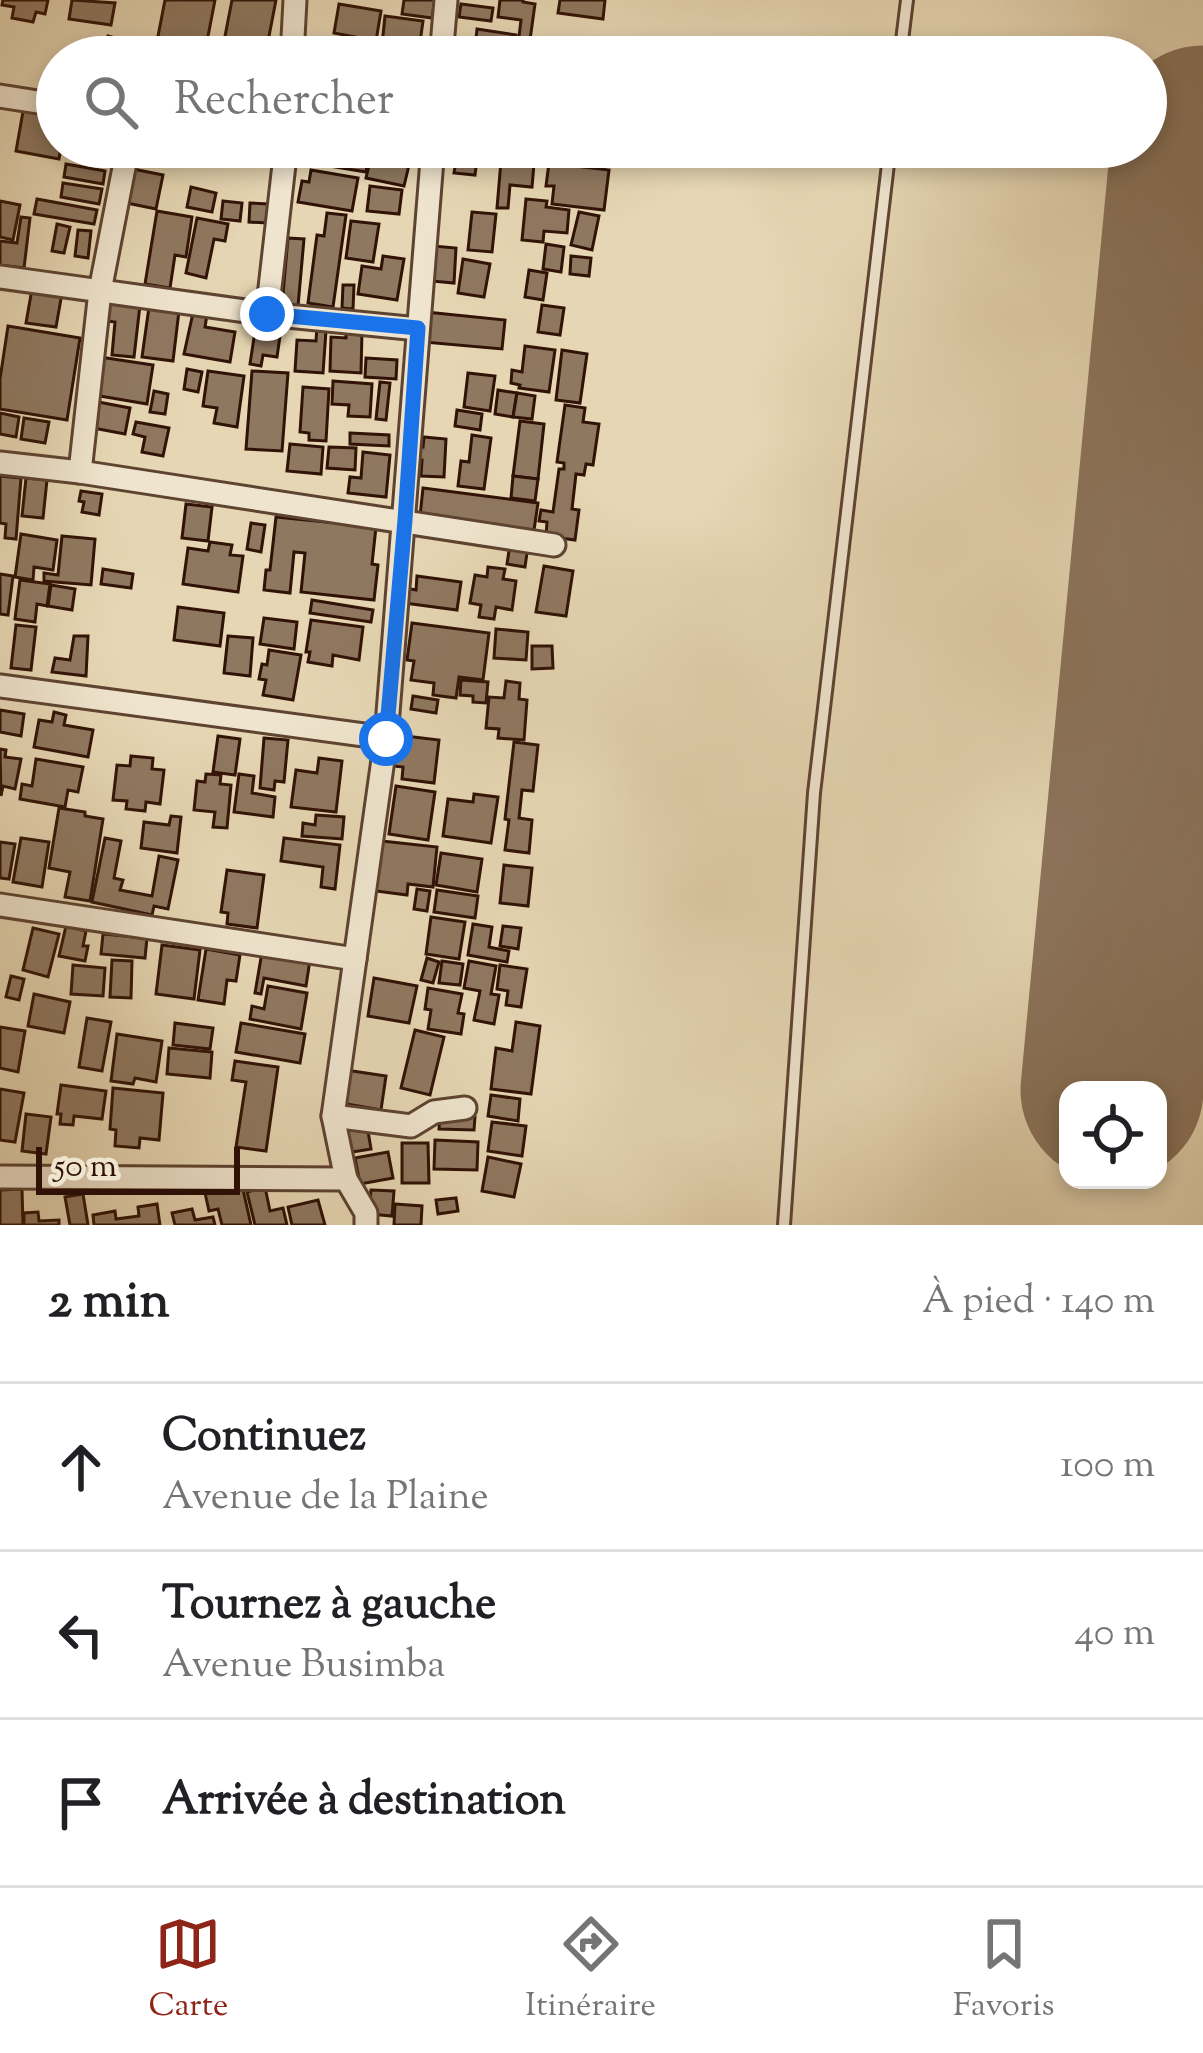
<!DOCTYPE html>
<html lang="fr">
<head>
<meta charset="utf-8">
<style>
  :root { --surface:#fff; --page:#f2f2f2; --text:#202124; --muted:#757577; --line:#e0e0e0; --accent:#8f2418 }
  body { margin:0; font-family:"Sorts Mill Goudy",serif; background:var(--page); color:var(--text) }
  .controls { position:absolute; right:36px; bottom:36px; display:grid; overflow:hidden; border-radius:24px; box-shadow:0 6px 18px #0003 }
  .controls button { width:108px; height:108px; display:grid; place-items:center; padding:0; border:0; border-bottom:3px solid var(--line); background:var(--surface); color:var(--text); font:60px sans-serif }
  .scale { position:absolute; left:36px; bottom:30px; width:204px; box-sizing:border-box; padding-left:12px; border:6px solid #311206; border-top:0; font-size:33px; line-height:42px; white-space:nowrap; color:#311206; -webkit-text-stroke:9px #efe4ce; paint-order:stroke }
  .stop { position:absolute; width:36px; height:36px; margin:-27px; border:9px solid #1a73e8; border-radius:50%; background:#fff }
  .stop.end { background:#1a73e8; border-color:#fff; box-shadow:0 3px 12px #0008 }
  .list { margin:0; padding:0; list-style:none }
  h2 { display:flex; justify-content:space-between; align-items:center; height:156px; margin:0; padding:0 48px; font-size:51px }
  h2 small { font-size:39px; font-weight:400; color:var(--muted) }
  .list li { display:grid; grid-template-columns:78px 1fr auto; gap:36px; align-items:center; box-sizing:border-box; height:168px; padding:0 48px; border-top:3px solid var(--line) }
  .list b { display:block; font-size:45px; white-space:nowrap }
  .list p { margin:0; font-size:39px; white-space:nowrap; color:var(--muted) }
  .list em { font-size:39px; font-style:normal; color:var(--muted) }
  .icon { flex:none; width:66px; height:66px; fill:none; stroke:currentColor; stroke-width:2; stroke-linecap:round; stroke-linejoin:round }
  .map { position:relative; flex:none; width:1203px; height:1225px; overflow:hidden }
  .search { position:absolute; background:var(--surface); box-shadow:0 6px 18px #0003; left:36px; right:36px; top:36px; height:132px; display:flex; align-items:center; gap:30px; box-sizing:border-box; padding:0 42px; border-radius:66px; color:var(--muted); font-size:45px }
  .sheet { height:660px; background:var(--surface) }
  nav { display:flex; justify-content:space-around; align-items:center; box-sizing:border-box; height:168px; border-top:3px solid var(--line); background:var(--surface); font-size:33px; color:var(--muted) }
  nav a { display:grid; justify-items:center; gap:6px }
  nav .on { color:var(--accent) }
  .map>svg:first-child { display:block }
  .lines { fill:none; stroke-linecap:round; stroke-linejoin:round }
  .runway { stroke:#8c745c; stroke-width:183 }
  .building { fill:#8f7860; stroke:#311206; stroke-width:3 }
  .lane-casing { stroke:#5e4331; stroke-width:16 }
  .street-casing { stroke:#5e4331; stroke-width:27 }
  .lane { stroke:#efe4ce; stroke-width:10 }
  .street { stroke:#efe4ce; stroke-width:21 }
  .route { stroke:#1a73e8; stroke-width:15 }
</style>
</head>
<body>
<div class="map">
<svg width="1203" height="1225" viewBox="0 0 1203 1225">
  <rect width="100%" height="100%" fill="#e6d6b3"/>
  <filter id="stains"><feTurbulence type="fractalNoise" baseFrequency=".00167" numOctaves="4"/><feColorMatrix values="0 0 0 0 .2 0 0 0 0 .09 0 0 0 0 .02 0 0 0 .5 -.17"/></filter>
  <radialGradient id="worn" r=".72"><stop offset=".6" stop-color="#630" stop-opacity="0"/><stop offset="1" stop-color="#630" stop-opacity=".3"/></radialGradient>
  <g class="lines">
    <!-- runway -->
    <polyline class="runway" points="1112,1090 1203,137"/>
  </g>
  <!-- building -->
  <g class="building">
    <polygon points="3,0 48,0 45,14 36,12 33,22 12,18 14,7 2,5"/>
    <polygon points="72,0 115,3 111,25 69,19"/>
    <polygon points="165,0 215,0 204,57 154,57"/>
    <polygon points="232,0 276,0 265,57 221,57"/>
    <polygon points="404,0 435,0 432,18 402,14"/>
    <polygon points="500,0 523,0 523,2 535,4 529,47 518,45 521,20 498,17"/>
    <polygon points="560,0 605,0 603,19 558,13"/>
    <polygon points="339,4 381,11 376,41 334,33"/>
    <polygon points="461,4 493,8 491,21 459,17"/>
    <polygon points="385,16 423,21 419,50 382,45"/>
    <polygon points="477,29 516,35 513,57 480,57 481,48 475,48"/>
    <polygon points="108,36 119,39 114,57 102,55"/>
    <polygon points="327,38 381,50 379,57 316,57 319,44 326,46"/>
    <polygon points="24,106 57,112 57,147 61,147 59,159 16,151"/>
    <polygon points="90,147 109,149 107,163 87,160"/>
    <polygon points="314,147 370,147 366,172 299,161 301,151 313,153"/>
    <polygon points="551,147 595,147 592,166 549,159"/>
    <polygon points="458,149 478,152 475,175 454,173"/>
    <polygon points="372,153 410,161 404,186 366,178"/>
    <polygon points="501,161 534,164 532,187 510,185 508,208 497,208"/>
    <polygon points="549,163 609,170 604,210 552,204 554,186 546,186"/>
    <polygon points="66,164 105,171 103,184 64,177"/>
    <polygon points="128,168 163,175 156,209 122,202"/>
    <polygon points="311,170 358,178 352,211 298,202 302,181 309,182"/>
    <polygon points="63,183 102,189 99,204 61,197"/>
    <polygon points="370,186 402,190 399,214 367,211"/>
    <polygon points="191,187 216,193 212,212 187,207"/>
    <polygon points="37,199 97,210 94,224 34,214"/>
    <polygon points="526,199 547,201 546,207 569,210 567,233 544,231 543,242 522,240"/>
    <polygon points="0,201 20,205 13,240 0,237"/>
    <polygon points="223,201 242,203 240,221 221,219"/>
    <polygon points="250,203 268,204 267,223 249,222"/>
    <polygon points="157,211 192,217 186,257 175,255 170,288 145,284"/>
    <polygon points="472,212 496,214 492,252 468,250"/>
    <polygon points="579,212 599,216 592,250 571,245"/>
    <polygon points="327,213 346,215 333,307 308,303 317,235 324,236"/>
    <polygon points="21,217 30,218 24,268 0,265 0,241 17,243"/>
    <polygon points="197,218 228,224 225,241 214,239 206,278 186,273"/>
    <polygon points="351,221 379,224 373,262 346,258"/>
    <polygon points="57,224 70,227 64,253 52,251"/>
    <polygon points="78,230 91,231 88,258 75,256"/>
    <polygon points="288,238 304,239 298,306 282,304"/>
    <polygon points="546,244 564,247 561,272 543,269"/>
    <polygon points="433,246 456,248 454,283 431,281"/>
    <polygon points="383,256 404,259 397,300 358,294 362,266 381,269"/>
    <polygon points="571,256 591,258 589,276 570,274"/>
    <polygon points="463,259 490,264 484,297 458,293"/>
    <polygon points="529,270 547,273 543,300 525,297"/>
    <polygon points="343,285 354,285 353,309 342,308"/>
    <polygon points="32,289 62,293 56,327 26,323"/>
    <polygon points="108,302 140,305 134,357 112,355 115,322 106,321"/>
    <polygon points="542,305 564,308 560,335 538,332"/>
    <polygon points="149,307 179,311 173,361 142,357"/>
    <polygon points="426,312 505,320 502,349 423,342"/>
    <polygon points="193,313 207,315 205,327 235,332 230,362 184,354"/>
    <polygon points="257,318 282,322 277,357 263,355 261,366 250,364"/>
    <polygon points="8,326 80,338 67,420 0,409 0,379"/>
    <polygon points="317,326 333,327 333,332 326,331 323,373 295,371 297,340 316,341"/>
    <polygon points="346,330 362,331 361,373 330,371 331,337 346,338"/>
    <polygon points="525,346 555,350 549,392 519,388 520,385 511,383 512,370 522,372"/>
    <polygon points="562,350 587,354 580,403 556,400"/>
    <polygon points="100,357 153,365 147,404 94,395"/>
    <polygon points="366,358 397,360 396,379 365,377"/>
    <polygon points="187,369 202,372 198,392 184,389"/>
    <polygon points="208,371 244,376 237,427 214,423 217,408 203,406"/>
    <polygon points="252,371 288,373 282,451 246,449"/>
    <polygon points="468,373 495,376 490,411 464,407"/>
    <polygon points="333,381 372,384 370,417 348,416 349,405 332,404"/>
    <polygon points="380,382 390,383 386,420 376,419"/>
    <polygon points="303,387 329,389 326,441 309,440 309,433 300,432"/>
    <polygon points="498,390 517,393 513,417 495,414"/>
    <polygon points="154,391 168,394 165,414 150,412"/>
    <polygon points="517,393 535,396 532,419 513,417"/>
    <polygon points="93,401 130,408 125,434 88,427"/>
    <polygon points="565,405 585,408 583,422 599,424 593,465 586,464 584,475 576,474 572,509 579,510 575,540 546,536 547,522 539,521 541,510 553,512 559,469 564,469 564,463 557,462"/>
    <polygon points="457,410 482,414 480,430 455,426"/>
    <polygon points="0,413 19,417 16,437 0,434"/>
    <polygon points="24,418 49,422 45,443 21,439"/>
    <polygon points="520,421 544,424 538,479 513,476"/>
    <polygon points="136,422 169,428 163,456 142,452 145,437 133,434"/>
    <polygon points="350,433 389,435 389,446 350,444"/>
    <polygon points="472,435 491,438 484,489 458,486 461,461 469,462"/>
    <polygon points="424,437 446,439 444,477 421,476 422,460 414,460 415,446 423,447"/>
    <polygon points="290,444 323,447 321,474 287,471"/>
    <polygon points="329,447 356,448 355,470 327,468"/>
    <polygon points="363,452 390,455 386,497 348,493 350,477 361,478"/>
    <polygon points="0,476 21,478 16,539 5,538 6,524 0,523"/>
    <polygon points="513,476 538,479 535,501 511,498"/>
    <polygon points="26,478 47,480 43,518 22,516"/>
    <polygon points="423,488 538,503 534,530 420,516"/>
    <polygon points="81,491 102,494 99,515 82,512 84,502 79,501"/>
    <polygon points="186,504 212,507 208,541 182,538"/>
    <polygon points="276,517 376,527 372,564 378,565 374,600 301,592 305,553 294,552 290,593 264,590 266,570 270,570"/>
    <polygon points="251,523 265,525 261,552 247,549"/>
    <polygon points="21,534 57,540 53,570 34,567 33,580 15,577"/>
    <polygon points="62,536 95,539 91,585 44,581 44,573 58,575"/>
    <polygon points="210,542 232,545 230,555 243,556 238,592 183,584 188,548 208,551"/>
    <polygon points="510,544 528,546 525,567 507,564"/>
    <polygon points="544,566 573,571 566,616 536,612"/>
    <polygon points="488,567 505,569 503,579 516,581 512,610 496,607 494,619 479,617 481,605 470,603 475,575 487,577"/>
    <polygon points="103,569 133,574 131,588 101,584"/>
    <polygon points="0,574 13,576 8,615 0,614"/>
    <polygon points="417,576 461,582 457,610 404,603 406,588 416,590"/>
    <polygon points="20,580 50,584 47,606 37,604 35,622 15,619"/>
    <polygon points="51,585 75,589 72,610 48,606"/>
    <polygon points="312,600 373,610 371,622 310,613"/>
    <polygon points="178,607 224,613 220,646 174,640"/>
    <polygon points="264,618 297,622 294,649 260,644"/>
    <polygon points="311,620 363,627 359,660 333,655 332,666 308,662 310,652 306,652"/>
    <polygon points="412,623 489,633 483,680 459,677 456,698 433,695 434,683 411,680 414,661 407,660"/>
    <polygon points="16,625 36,627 31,670 11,668"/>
    <polygon points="496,629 528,632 526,660 494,658"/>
    <polygon points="74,636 88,636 86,676 52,672 55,658 70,660"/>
    <polygon points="228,636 253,638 250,676 224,673"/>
    <polygon points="532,646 552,646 553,668 532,669"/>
    <polygon points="269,650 301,655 293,700 263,695 266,680 259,679 262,664 267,665"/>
    <polygon points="461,680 488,682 486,703 473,702 473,696 460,695"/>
    <polygon points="506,681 520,683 519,699 527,700 524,740 498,738 499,729 486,728 489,697 504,698"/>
    <polygon points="413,696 438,700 436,713 411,709"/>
    <polygon points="0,710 24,714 21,736 0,732"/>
    <polygon points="54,712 66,715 64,725 93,730 88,757 34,747 39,720 52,722"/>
    <polygon points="397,735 439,740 434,783 402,779 403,767 393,766"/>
    <polygon points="218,736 240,739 235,775 213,772"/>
    <polygon points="264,738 288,740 284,782 275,781 274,790 260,788"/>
    <polygon points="514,742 538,745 533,791 522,790 519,818 532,820 529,853 505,850 509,820 505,819"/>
    <polygon points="0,749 6,750 5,757 21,759 15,789 3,786 1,796"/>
    <polygon points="131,756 153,758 152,769 164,770 160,804 146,802 145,811 126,809 127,801 113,800 117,765 130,766"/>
    <polygon points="319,758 342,761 336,812 291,807 296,770 317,773"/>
    <polygon points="36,759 83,767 78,792 68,790 65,807 20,799 22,784 32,786"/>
    <polygon points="206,774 221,775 220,784 231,785 227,828 213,827 215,812 194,810 197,781 205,782"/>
    <polygon points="239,774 254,776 252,793 275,797 273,817 234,812"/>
    <polygon points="396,786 435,792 428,840 389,834"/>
    <polygon points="474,794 498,797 491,843 443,836 448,799 473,802"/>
    <polygon points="59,808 85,812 85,816 103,819 90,901 65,897 70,872 49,868"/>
    <polygon points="316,815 344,817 342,839 302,836 303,823 315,825"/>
    <polygon points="171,816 181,817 177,853 141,848 144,822 169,825"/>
    <polygon points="21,838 49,842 42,887 13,882"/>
    <polygon points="105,838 121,841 114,878 123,880 120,890 152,896 159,856 178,860 168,909 154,906 152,915 92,902"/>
    <polygon points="284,838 340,845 335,889 321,887 323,867 281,861"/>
    <polygon points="382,841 437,847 433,887 408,884 407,895 376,891"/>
    <polygon points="0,842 15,844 9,879 0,878"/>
    <polygon points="441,853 482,859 477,892 436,885"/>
    <polygon points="504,865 532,868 528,906 500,903"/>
    <polygon points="227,870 264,875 257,928 227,924 228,913 221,912"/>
    <polygon points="417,889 430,891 427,911 414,909"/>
    <polygon points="437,890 478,896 475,918 434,912"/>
    <polygon points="431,917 465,922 459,959 426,954"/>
    <polygon points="473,924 492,927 489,947 509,951 507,962 468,955"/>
    <polygon points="66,926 86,931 83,946 88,946 85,961 59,956"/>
    <polygon points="503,926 521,928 518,949 500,946"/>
    <polygon points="33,928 59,934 48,977 23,970"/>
    <polygon points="103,934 147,938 145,958 101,954"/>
    <polygon points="162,945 200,950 194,999 156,994"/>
    <polygon points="206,949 240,955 236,981 227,980 224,1004 198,1000"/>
    <polygon points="262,952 310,960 306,986 264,978 261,994 255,993"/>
    <polygon points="427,958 439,962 433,983 421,980"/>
    <polygon points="112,960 132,961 131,998 110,997"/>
    <polygon points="442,961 463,964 460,985 439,983"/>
    <polygon points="469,961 496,966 491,994 499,995 494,1024 474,1020 480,991 464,988"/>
    <polygon points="73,965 105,968 103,996 71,994"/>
    <polygon points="500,965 527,969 521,1007 506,1005 508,991 497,989"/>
    <polygon points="11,976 24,979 19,1000 6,997"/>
    <polygon points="374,978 417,986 409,1023 368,1016"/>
    <polygon points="268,986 307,993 301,1029 250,1019 252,1006 264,1009"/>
    <polygon points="428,988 462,994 458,1013 464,1014 461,1034 428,1029 431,1010 425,1009"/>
    <polygon points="34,994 70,1002 64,1033 28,1026"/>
    <polygon points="87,1018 111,1022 102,1071 79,1067"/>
    <polygon points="516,1022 540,1026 531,1094 491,1089 496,1048 512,1051"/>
    <polygon points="175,1023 213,1028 210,1049 173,1045"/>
    <polygon points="241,1023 305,1034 300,1063 236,1052"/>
    <polygon points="0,1027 25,1031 18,1072 0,1068"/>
    <polygon points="415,1030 444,1037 430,1095 401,1088"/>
    <polygon points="117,1034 162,1041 156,1082 135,1078 133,1084 111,1081"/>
    <polygon points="169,1048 212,1052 210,1078 167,1074"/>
    <polygon points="235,1061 278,1067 266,1151 236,1147 246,1082 232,1080"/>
    <polygon points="346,1070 386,1076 381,1110 341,1103"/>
    <polygon points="61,1085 106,1091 102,1119 74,1116 73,1125 60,1124 61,1114 57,1114"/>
    <polygon points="113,1088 163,1093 159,1140 140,1138 139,1148 115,1146 116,1130 110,1129"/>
    <polygon points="0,1089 24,1093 15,1142 0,1140"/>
    <polygon points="491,1095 520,1099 518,1121 488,1116"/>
    <polygon points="26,1114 51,1117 46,1154 22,1151"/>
    <polygon points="440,1115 475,1117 474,1130 439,1129"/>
    <polygon points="492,1122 526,1126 522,1156 488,1151"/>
    <polygon points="367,1125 371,1149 346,1153 342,1128"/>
    <polygon points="435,1140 478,1142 477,1170 434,1169"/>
    <polygon points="402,1143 428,1143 429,1183 402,1183"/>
    <polygon points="388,1152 393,1178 360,1184 355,1158"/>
    <polygon points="488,1157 521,1164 514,1197 482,1191"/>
    <polygon points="242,1185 251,1225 222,1225 218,1209 209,1211 205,1193"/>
    <polygon points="265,1187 270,1211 283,1208 287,1225 255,1225 247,1192"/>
    <polygon points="22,1189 23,1225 0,1225 0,1190"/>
    <polygon points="371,1190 394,1191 392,1216 369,1214"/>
    <polygon points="83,1194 88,1225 70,1225 65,1197"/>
    <polygon points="456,1198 458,1211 438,1214 436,1200"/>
    <polygon points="318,1200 325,1225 292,1225 288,1207"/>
    <polygon points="157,1204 160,1225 94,1225 93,1215 115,1211 116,1219 139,1216 138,1207"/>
    <polygon points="395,1204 422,1206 421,1225 394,1225"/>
    <polygon points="192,1209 195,1220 213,1217 215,1225 175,1225 172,1213"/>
    <polygon points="38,1212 39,1221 59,1220 59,1225 24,1225 24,1213"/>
  </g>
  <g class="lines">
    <!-- lane casing -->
    <g class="lane-casing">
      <g id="lane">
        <polyline points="900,57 907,0"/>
        <polyline points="784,1225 814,793 890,147"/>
      </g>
    </g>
    <!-- street casing -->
    <g class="street-casing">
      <g id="street">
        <polyline points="292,57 295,0"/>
        <polyline points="441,57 446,0"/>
        <polyline points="0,96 57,105"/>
        <polyline points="0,277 267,314 418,329"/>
        <polyline points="267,314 286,147"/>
        <polyline points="0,463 80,472 554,545"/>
        <polyline points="80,472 100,291 128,147"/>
        <polyline points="0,686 386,738"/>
        <polyline points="0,905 355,959"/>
        <polyline points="333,1116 411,1126 434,1112 465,1108"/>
        <polyline points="0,1177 346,1179"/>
        <polyline points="366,1225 366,1213 346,1179 333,1116 386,738 433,147"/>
      </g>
    </g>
    <!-- lane -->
    <use href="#lane" class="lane"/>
    <!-- street -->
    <use href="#street" class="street"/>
  </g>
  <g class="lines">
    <!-- route -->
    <polyline class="route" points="267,314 418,328 405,520 386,739"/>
  </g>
  <rect width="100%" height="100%" filter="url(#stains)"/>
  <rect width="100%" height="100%" fill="url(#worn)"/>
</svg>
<div class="controls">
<button><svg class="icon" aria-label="locate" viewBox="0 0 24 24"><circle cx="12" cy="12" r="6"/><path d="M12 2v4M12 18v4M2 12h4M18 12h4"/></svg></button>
</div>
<div class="scale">50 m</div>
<div class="stop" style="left:386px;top:739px"></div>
<div class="stop end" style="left:267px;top:314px"></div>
<div class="search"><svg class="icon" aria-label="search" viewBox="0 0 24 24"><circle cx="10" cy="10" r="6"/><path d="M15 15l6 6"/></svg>Rechercher</div>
</div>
<section class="sheet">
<h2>2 min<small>À pied · 140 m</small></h2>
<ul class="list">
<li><svg class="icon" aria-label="ahead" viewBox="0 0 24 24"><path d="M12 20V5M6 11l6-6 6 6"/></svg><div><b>Continuez</b><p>Avenue de la Plaine</p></div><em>100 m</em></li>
<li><svg class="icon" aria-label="left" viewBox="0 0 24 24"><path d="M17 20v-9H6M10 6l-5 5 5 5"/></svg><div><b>Tournez à gauche</b><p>Avenue Busimba</p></div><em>40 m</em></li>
<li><svg class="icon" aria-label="arrive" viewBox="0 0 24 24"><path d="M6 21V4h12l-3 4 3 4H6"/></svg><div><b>Arrivée à destination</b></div></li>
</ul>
</section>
<nav>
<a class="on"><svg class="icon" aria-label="map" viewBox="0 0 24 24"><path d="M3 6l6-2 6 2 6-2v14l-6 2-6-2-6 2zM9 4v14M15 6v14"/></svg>Carte</a>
<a><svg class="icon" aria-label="directions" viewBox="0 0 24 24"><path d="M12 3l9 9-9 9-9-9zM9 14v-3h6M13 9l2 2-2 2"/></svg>Itinéraire</a>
<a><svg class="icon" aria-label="saved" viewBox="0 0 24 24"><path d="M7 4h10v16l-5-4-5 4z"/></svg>Favoris</a>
</nav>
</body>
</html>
